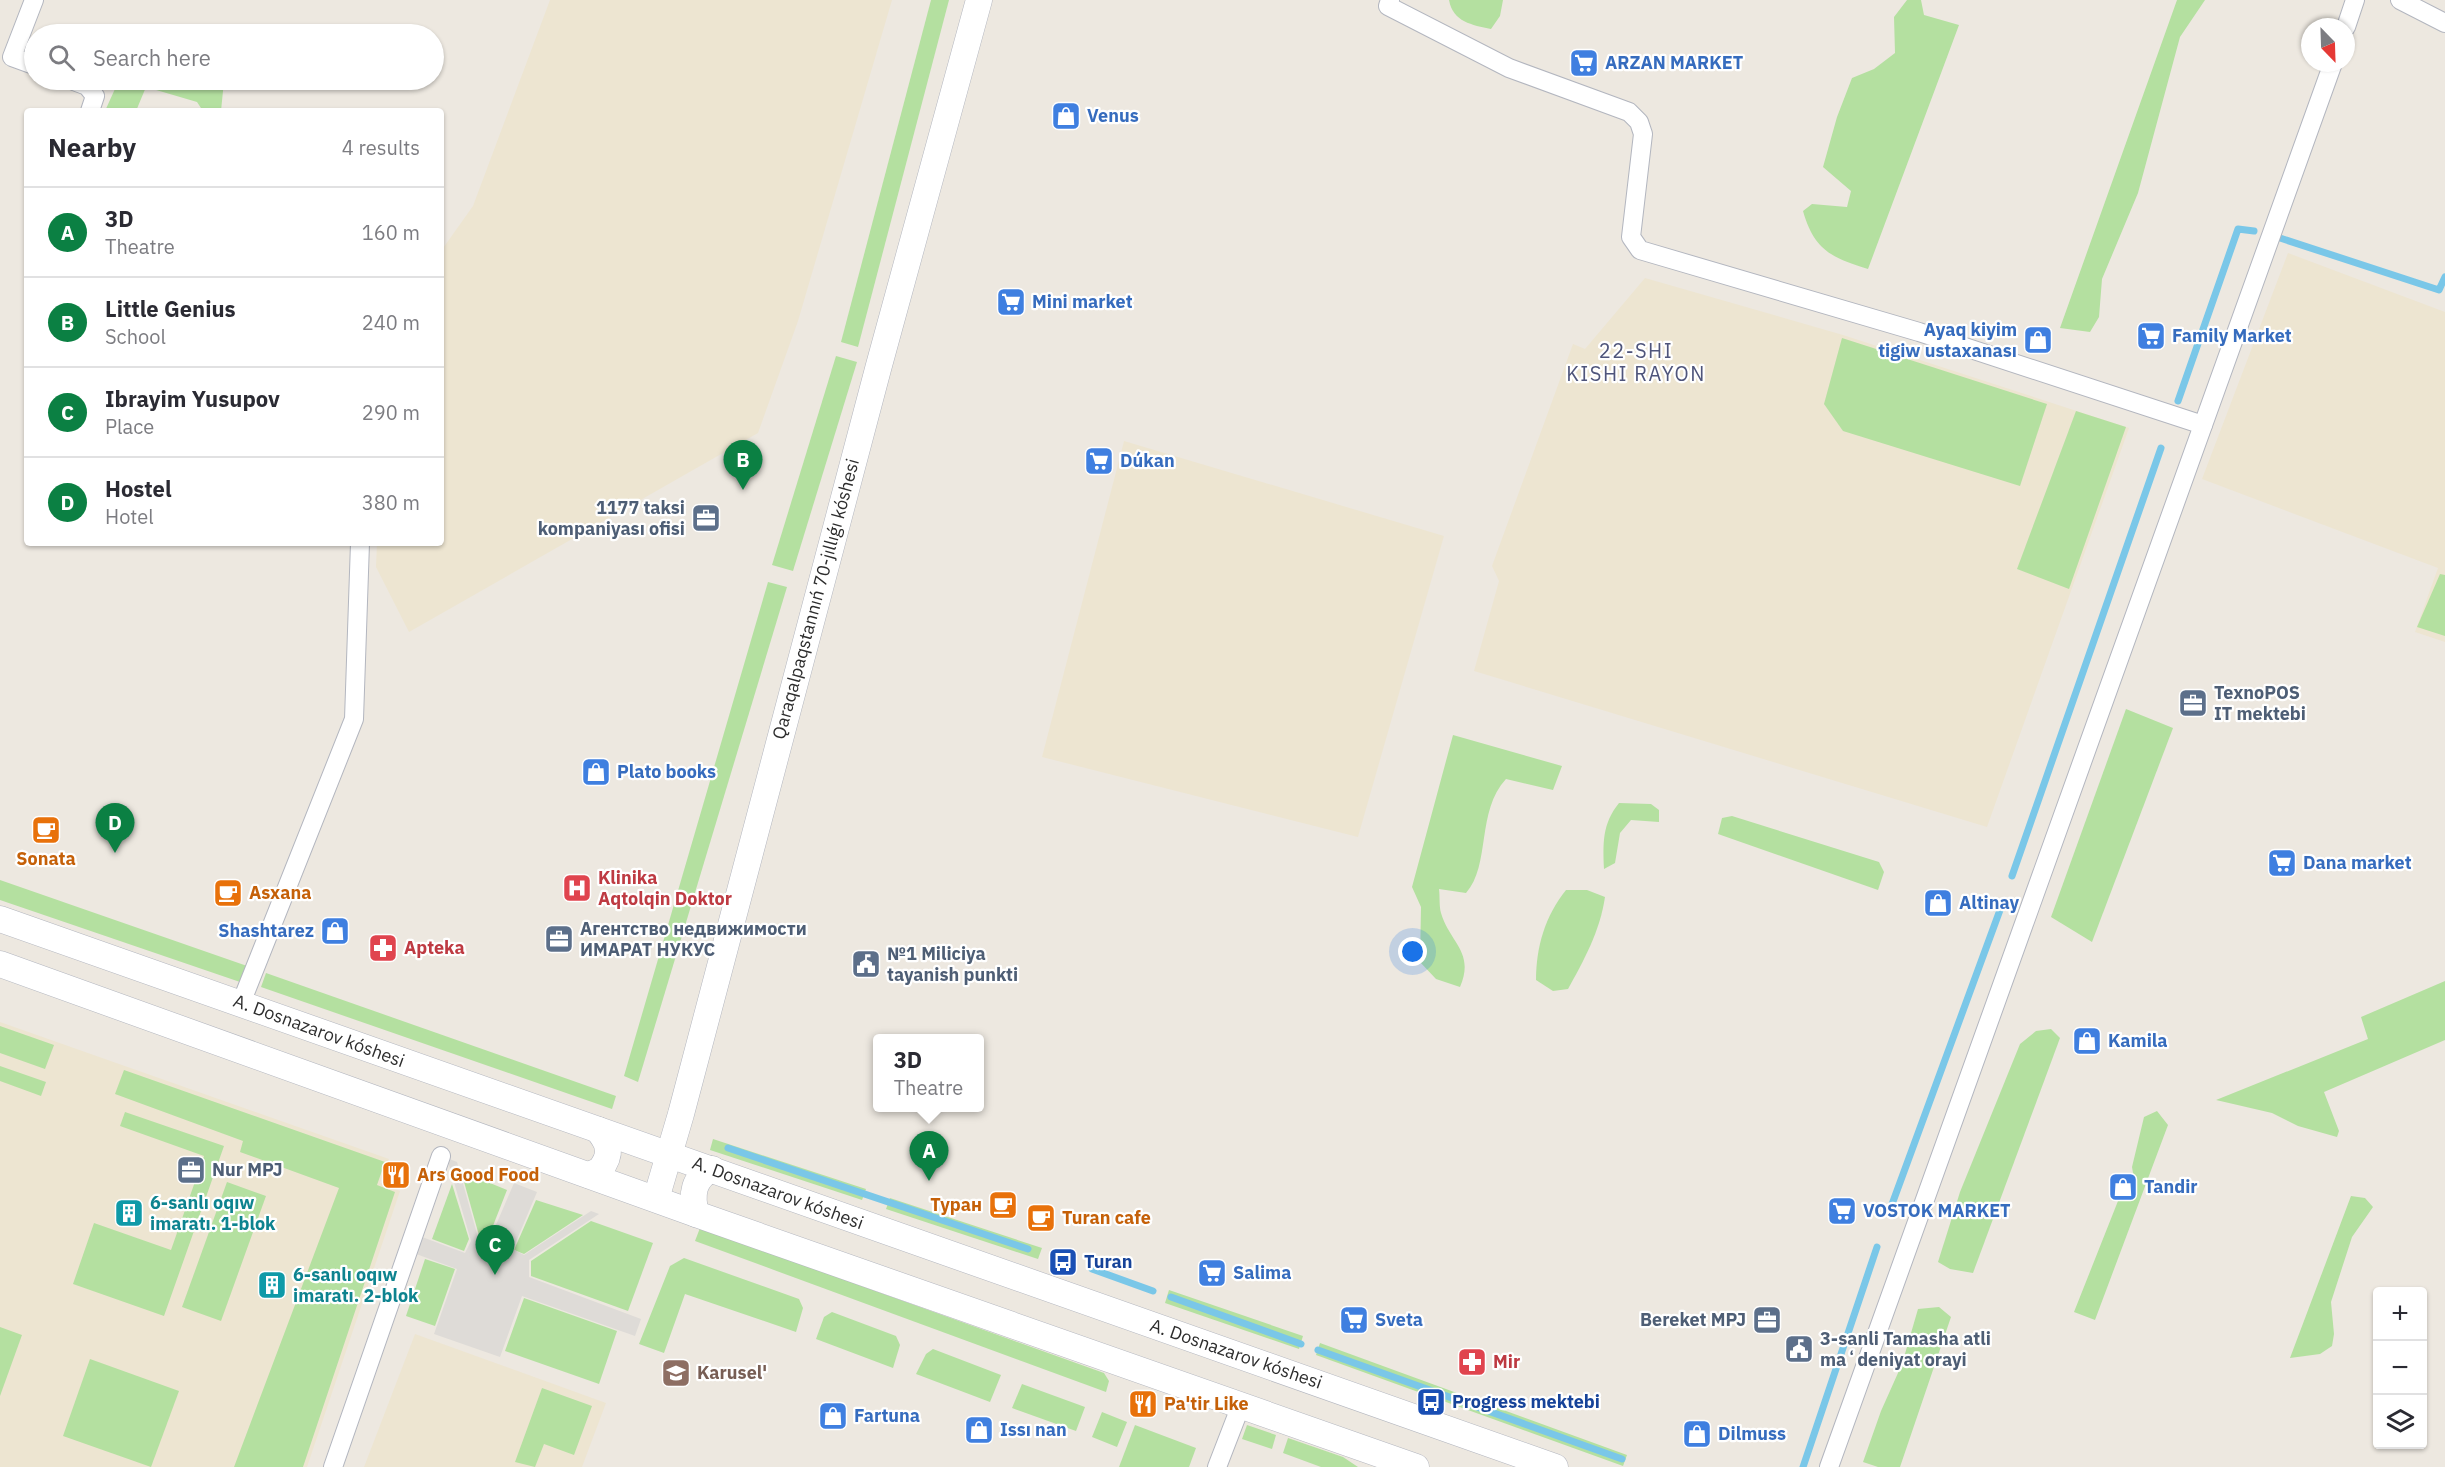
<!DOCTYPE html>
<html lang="en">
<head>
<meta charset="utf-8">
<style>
  :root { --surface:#fff; --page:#f7f7f7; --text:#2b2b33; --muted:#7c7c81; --line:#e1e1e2; --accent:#0b8043 }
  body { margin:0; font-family:"IBM Plex Sans",sans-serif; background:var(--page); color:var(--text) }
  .controls { position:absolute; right:18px; bottom:18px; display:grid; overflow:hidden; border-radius:6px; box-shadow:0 2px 4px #0004 }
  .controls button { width:54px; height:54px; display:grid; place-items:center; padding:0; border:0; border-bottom:2px solid var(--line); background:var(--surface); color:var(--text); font:30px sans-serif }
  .compass { position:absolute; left:2301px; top:18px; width:54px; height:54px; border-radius:50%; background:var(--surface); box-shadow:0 2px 4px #0004; rotate:157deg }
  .you { position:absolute; left:1413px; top:952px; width:21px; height:21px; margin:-15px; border:4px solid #fff; border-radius:50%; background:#1a73e8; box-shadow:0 0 0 9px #1a73e833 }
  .badge { display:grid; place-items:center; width:39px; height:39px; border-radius:50%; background:var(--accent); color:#fff; font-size:20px; font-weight:700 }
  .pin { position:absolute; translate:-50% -50px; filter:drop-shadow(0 2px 3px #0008) }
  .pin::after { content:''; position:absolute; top:32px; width:21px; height:18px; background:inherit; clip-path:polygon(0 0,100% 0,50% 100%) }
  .popup { position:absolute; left:873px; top:1034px; width:111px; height:78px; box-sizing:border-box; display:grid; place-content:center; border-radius:6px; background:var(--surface); filter:drop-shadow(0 2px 4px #0005); font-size:20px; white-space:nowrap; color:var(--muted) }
  .popup b { font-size:22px; color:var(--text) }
  .popup::after { content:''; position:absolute; left:50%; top:100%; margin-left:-12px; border:12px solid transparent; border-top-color:var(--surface) }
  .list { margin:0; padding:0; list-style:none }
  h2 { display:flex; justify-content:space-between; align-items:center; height:78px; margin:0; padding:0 24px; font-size:26px }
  h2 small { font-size:20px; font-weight:400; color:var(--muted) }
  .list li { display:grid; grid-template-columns:39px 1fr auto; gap:18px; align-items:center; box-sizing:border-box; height:90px; padding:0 24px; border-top:2px solid var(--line) }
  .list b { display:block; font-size:22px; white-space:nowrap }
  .list p { margin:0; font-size:20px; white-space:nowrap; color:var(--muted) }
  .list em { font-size:20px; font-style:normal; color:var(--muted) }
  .icon { flex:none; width:33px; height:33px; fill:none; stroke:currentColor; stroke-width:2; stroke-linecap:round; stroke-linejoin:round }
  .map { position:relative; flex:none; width:2445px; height:1467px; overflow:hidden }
  .search { position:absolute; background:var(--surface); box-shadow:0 2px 4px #0004; left:24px; top:24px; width:420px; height:66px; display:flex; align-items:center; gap:15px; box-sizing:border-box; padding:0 21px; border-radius:33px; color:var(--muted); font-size:22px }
  .panel { position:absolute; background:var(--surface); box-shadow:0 2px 4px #0004; left:24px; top:108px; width:420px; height:438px; border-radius:6px }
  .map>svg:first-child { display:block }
  .education { fill:#ede5d1 }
  .green { fill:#b4e0a0 }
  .plaza { fill:#dedbd7 }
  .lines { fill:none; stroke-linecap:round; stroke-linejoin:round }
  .stream { stroke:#7ac7e8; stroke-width:7 }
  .street-casing { stroke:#b3b6bf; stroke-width:20 }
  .secondary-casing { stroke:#b3b6bf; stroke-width:27 }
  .street { stroke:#fff; stroke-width:18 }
  .secondary { stroke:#fff; stroke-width:26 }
  .labels { text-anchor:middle; stroke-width:4.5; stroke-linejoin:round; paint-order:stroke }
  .shop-label { font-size:18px; font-weight:bold; fill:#366cbe; stroke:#fff; text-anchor:start }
  .service-label { font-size:18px; font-weight:bold; fill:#4e5e75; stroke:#fff; text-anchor:start }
  .street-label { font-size:18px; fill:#2d2d2d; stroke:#fff }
  .food-label { font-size:18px; font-weight:bold; fill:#c56008; stroke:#fff; text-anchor:start }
  .health-label { font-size:18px; font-weight:bold; fill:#be3a42; stroke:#fff; text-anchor:start }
  .culture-label { font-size:18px; font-weight:bold; fill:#0d838f; stroke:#fff; text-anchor:start }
  .transit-label { font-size:18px; font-weight:bold; fill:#164399; stroke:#fff; text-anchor:start }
  .education-label { font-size:18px; font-weight:bold; fill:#785e54; stroke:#fff; text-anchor:start }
  .neighbourhood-label { font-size:20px; letter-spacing:1.5px; fill:#4f557b; stroke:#fff }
</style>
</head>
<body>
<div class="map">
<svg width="2445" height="1467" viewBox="0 0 2445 1467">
  <rect width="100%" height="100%" fill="#ede8e0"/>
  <!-- education -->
  <g class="education">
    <polygon points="550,0 892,0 798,321 758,433 409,632 376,567 377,543 441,543 441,251 473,206"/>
    <polygon points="2288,253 2445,312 2445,642 2415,632 2438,568 2202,479"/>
    <polygon points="1645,278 1843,335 2129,428 1987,827 1474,671 1499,581 1492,566 1573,344 1585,349"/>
    <polygon points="1124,441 1444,536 1358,837 1042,757"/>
    <polygon points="0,1022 389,1159 380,1183 400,1191 307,1467 0,1467"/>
    <polygon points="415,1334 606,1403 582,1467 364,1467"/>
  </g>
  <!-- green -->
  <g class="green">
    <polygon points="931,0 949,0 858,347 841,342"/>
    <path d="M 1449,0 L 1503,0 L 1500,16 L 1491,29 C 1472,25 1453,22 1449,0 Z"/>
    <path d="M 1907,0 L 1921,0 L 1924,15 L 1959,25 L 1868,269 C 1832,258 1814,250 1803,211 L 1812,204 L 1847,207 L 1851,191 L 1823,167 L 1837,117 L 1852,78 L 1874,69 L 1895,53 L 1894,17 Z"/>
    <polygon points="2177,0 2205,0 2180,37 2138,193 2102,279 2099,317 2090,332 2060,328"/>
    <polygon points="119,80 220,80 224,81 221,111 203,111 197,102 146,87 136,111 105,111"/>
    <polygon points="1842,338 2047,404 2020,486 1843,431 1824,404"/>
    <polygon points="836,356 857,362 793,571 772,565"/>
    <polygon points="2076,411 2126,427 2069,589 2017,569"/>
    <polygon points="2440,574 2445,575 2445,636 2417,627"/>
    <polygon points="768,582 787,587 638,1082 624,1076"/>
    <polygon points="2126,709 2173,728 2092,942 2051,917"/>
    <path d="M 1453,735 L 1562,766 L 1553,790 L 1506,779 C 1476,811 1491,865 1466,893 L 1439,889 C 1440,896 1439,906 1441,913 C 1450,943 1475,952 1460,987 L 1436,979 L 1420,962 L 1421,907 L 1412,887 Z"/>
    <path d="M 1619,803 L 1651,804 L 1659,810 L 1659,822 L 1631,820 L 1620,833 L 1615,863 L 1604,869 C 1603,843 1602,824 1619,803 Z"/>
    <polygon points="1732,816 1879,862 1884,872 1878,890 1718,834 1722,818"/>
    <polygon points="0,880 250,967 240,982 0,900"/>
    <path d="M 1566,890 L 1587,890 L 1605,897 C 1600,931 1584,960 1568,989 L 1553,991 L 1536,980 C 1536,947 1545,916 1566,890 Z"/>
    <polygon points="266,973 616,1096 612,1109 261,987"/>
    <polygon points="2445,981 2445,1040 2324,1092 2339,1131 2337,1137 2298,1126 2272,1113 2216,1100 2368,1039 2361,1017"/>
    <polygon points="0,1026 54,1045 45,1069 0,1053"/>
    <polygon points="2051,1029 2060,1038 1973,1273 1950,1269 1938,1262 1960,1192 2020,1044 2036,1031"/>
    <polygon points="0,1066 46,1082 41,1096 0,1081"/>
    <polygon points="124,1070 385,1162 377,1185 395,1192 303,1467 234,1467 339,1188 240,1152 243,1141 115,1094"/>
    <polygon points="2157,1111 2168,1125 2095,1320 2074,1312 2118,1201 2127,1201 2135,1185 2132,1167 2144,1117"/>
    <polygon points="125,1112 224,1146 164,1316 73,1284 94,1223 171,1250 204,1156 120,1126"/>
    <polygon points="713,1139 866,1189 862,1200 710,1150"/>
    <polygon points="461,1171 507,1190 489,1236 480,1239"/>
    <polygon points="227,1182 266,1196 221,1321 182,1307"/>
    <polygon points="452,1184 469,1239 464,1251 432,1239"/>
    <polygon points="2351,1196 2365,1198 2373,1207 2352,1237 2331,1302 2334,1334 2332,1346 2320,1354 2290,1358"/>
    <polygon points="890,1198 1042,1248 1038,1259 886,1209"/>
    <polygon points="536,1200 583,1215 524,1254 514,1250"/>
    <polygon points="591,1221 653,1243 628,1311 531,1276 531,1261"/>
    <polygon points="700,1228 1104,1373 1109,1381 1106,1392 695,1241"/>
    <polygon points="684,1258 799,1299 803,1308 796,1332 685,1294 664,1353 639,1344 670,1266"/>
    <polygon points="425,1259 455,1269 435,1326 406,1316"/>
    <polygon points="1169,1290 1303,1336 1299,1349 1165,1303"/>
    <polygon points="524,1298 617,1331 599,1384 505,1351"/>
    <polygon points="1939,1307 1951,1317 1900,1467 1878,1467 1863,1462 1881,1411 1902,1364 1918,1309"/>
    <polygon points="832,1312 896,1336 900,1345 893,1368 816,1339 824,1317"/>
    <polygon points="0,1327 22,1335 0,1396"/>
    <polygon points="1320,1343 1627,1455 1623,1466 1316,1355"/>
    <polygon points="933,1349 1001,1375 990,1402 916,1374 926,1354"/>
    <polygon points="90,1359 179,1391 151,1467 63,1436"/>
    <polygon points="1022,1384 1085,1407 1076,1431 1012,1408"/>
    <polygon points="542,1388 592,1406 574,1455 544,1444 535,1467 515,1462"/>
    <polygon points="1102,1412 1127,1422 1117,1447 1092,1437"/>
    <polygon points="1135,1425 1196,1448 1189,1467 1119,1467"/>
    <polygon points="1247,1425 1276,1435 1272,1449 1242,1439"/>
    <polygon points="1288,1438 1343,1457 1358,1467 1321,1467 1283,1453"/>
  </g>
  <!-- plaza -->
  <polygon class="plaza" points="447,1158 457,1162 479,1241 490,1239 514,1183 537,1192 513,1249 524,1255 591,1211 599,1214 529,1260 529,1277 641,1319 635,1336 522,1296 500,1357 434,1334 457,1269 408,1251 414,1234 465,1253 471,1241"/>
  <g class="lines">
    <!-- stream -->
    <g class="stream">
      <polyline points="2280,238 2439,290 2445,277"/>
      <polyline points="2178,401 2238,229 2254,231"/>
      <polyline points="2012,876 2161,448"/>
      <polyline points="728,1148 1028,1249"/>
      <polyline points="1891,1207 2000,910"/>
      <polyline points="1092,1269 1153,1291"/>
      <polyline points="1171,1297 1301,1344"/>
      <polyline points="1318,1350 1622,1459"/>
      <polyline points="1803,1467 1877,1247"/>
    </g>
    <!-- street casing -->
    <g class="street-casing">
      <g id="street">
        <polyline points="34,0 12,57 34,65"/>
        <polyline points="1390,0 1388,6 1509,68 1629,112 1639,122 1643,134 1631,237 1640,250 1919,332 2203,425"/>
        <polyline points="2400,0 2445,23"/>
        <polyline points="2346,27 2355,0"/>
        <polyline points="71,80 87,86 95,96 90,111"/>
        <polyline points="241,1003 354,719 360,543"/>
        <polyline points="333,1467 441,1156"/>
        <polyline points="1217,1467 1241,1405"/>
        <polyline points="1829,1467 2333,63"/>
      </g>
    </g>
    <!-- secondary casing -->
    <g class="secondary-casing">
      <g id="secondary">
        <polyline points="0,919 1555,1467"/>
        <polyline points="0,964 696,1214 1416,1467"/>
        <path d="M 589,1175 L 600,1170 C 612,1154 610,1145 598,1130"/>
        <polyline points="656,1199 681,1114 878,369 979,0"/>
        <path d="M 696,1214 C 691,1195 693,1178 712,1169"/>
      </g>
    </g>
    <!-- street -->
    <use href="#street" class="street"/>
    <!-- secondary -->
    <use href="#secondary" class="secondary"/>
  </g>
  <!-- icons -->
  <defs>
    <g id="supermarket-square" transform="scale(1.5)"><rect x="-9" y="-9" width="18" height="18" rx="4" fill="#3f7fe0" stroke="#fff"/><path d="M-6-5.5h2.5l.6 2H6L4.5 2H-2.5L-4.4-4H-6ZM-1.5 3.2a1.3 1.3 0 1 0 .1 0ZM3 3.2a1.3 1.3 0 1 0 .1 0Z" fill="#fff"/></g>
    <g id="shop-square" transform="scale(1.5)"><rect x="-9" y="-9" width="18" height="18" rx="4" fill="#3f7fe0" stroke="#fff"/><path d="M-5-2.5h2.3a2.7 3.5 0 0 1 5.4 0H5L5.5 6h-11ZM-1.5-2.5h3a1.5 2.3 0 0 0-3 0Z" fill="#fff"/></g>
    <g id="office-square" transform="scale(1.5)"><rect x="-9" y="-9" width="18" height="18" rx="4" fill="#5c6f8a" stroke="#fff"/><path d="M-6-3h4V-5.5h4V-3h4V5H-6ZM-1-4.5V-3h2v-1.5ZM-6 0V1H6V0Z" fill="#fff"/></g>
    <g id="cafe-square" transform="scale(1.5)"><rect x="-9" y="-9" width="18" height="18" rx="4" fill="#e8710a" stroke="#fff"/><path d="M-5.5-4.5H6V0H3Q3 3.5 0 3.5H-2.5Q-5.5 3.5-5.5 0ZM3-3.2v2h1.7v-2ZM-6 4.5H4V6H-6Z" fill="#fff"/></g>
    <g id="hospital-square" transform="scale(1.5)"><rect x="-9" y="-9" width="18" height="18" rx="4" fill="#e0444e" stroke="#fff"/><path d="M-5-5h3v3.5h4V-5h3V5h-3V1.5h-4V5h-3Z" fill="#fff"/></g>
    <g id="pharmacy-square" transform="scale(1.5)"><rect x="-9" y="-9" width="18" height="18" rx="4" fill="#e0444e" stroke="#fff"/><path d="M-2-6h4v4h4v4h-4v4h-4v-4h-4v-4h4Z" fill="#fff"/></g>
    <g id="civic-square" transform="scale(1.5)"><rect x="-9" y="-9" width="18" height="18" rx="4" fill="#5c6f8a" stroke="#fff"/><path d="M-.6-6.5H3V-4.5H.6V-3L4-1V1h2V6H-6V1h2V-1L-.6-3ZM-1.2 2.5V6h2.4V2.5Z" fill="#fff"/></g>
    <g id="restaurant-square" transform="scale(1.5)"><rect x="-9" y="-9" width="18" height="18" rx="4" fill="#e8710a" stroke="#fff"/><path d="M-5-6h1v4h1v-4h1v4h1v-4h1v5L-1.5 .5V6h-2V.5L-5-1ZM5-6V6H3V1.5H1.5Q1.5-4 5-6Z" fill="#fff"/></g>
    <g id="building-square" transform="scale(1.5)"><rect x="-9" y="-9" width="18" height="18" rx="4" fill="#0f9aa8" stroke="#fff"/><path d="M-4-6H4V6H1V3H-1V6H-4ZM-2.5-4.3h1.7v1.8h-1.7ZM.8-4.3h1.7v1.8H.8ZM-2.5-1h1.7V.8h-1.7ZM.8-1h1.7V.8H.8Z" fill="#fff"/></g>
    <g id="bus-square" transform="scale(1.5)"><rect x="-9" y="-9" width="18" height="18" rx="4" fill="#1a4fb4" stroke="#fff"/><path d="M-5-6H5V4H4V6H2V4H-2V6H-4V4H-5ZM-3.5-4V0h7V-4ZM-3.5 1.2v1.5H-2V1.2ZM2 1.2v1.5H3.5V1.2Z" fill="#fff"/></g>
    <g id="school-square" transform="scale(1.5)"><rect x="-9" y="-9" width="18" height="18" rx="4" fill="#8d6e63" stroke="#fff"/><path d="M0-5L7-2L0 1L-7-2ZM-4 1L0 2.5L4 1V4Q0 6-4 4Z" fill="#fff"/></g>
  </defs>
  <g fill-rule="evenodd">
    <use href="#supermarket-square" x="1584" y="63"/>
    <use href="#shop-square" x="1066" y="116"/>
    <use href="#supermarket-square" x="1011" y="302"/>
    <use href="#supermarket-square" x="2151" y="336"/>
    <use href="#shop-square" x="2038" y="340"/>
    <use href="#supermarket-square" x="1099" y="461"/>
    <use href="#office-square" x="706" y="518"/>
    <use href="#office-square" x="2193" y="703"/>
    <use href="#shop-square" x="596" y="772"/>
    <use href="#cafe-square" x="46" y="830"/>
    <use href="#supermarket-square" x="2282" y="863"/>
    <use href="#hospital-square" x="577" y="888"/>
    <use href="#cafe-square" x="228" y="893"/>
    <use href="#shop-square" x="1938" y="903"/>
    <use href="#shop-square" x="335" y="931"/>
    <use href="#office-square" x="559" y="939"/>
    <use href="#pharmacy-square" x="383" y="948"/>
    <use href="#civic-square" x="866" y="964"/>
    <use href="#shop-square" x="2087" y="1041"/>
    <use href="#office-square" x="191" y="1170"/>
    <use href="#restaurant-square" x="396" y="1175"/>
    <use href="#shop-square" x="2123" y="1187"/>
    <use href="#cafe-square" x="1003" y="1205"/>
    <use href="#supermarket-square" x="1842" y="1211"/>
    <use href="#building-square" x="129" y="1213"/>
    <use href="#cafe-square" x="1041" y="1218"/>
    <use href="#bus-square" x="1063" y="1262"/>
    <use href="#supermarket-square" x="1212" y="1273"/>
    <use href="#building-square" x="272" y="1285"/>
    <use href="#supermarket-square" x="1354" y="1320"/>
    <use href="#office-square" x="1767" y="1320"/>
    <use href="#civic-square" x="1799" y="1349"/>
    <use href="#pharmacy-square" x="1472" y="1362"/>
    <use href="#school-square" x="676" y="1373"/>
    <use href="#bus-square" x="1431" y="1402"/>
    <use href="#restaurant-square" x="1143" y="1404"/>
    <use href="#shop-square" x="833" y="1416"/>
    <use href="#shop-square" x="979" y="1430"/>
    <use href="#shop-square" x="1697" y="1434"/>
  </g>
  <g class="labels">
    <!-- shop labels -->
    <g class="shop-label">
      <text x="1605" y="69">ARZAN MARKET</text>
      <text x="1087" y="122">Venus</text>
      <text x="1032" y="308">Mini market</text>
      <text x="2017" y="336" text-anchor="end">Ayaq kiyim<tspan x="2017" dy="21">tigiw ustaxanası</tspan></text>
      <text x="2172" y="342">Family Market</text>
      <text x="1120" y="467">Dúkan</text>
      <text x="617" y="778">Plato books</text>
      <text x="2303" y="869">Dana market</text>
      <text x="1959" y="909">Altinay</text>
      <text x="314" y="937" text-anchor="end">Shashtarez</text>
      <text x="2108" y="1047">Kamila</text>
      <text x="2144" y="1193">Tandir</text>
      <text x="1863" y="1217">VOSTOK MARKET</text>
      <text x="1233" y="1279">Salima</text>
      <text x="1375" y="1326">Sveta</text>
      <text x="854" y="1422">Fartuna</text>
      <text x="1000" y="1436">Issı nan</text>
      <text x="1718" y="1440">Dilmuss</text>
    </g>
    <!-- service labels -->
    <g class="service-label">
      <text x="685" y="514" text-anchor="end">1177 taksi<tspan x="685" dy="21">kompaniyası ofisi</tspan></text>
      <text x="2214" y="699">TexnoPOS<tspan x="2214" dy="21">IT mektebi</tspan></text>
      <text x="580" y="935">Агентство недвижимости<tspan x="580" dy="21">ИМАРАТ НУКУС</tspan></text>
      <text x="887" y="960">№1 Miliciya<tspan x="887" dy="21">tayanish punkti</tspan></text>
      <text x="212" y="1176">Nur MPJ</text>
      <text x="1746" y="1326" text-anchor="end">Bereket MPJ</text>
      <text x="1820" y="1345">3-sanli Tamasha atli<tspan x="1820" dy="21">maʻdeniyat orayi</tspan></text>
    </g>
    <!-- street labels -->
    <g class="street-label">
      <text transform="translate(816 599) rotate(-75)" y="6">Qaraqalpaqstannıń 70-jıllıǵı kóshesi</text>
      <text transform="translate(319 1031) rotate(20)" y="6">A. Dosnazarov kóshesi</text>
      <text transform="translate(778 1193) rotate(20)" y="6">A. Dosnazarov kóshesi</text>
      <text transform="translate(1236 1354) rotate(19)" y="6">A. Dosnazarov kóshesi</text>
    </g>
    <!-- food labels -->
    <g class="food-label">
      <text x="46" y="865" text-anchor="middle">Sonata</text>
      <text x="249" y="899">Asxana</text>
      <text x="417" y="1181">Ars Good Food</text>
      <text x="982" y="1211" text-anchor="end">Туран</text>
      <text x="1062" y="1224">Turan cafe</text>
      <text x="1164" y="1410">Pa'tir Like</text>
    </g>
    <!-- health labels -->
    <g class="health-label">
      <text x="598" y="884">Klinika<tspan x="598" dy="21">Aqtolqin Doktor</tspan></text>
      <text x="404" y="954">Apteka</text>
      <text x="1493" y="1368">Mir</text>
    </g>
    <!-- culture labels -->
    <g class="culture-label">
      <text x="150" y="1209">6-sanlı oqıw<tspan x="150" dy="21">imaratı. 1-blok</tspan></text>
      <text x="293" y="1281">6-sanlı oqıw<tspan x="293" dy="21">imaratı. 2-blok</tspan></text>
    </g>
    <!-- transit labels -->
    <g class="transit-label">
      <text x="1084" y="1268">Turan</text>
      <text x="1452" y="1408">Progress mektebi</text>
    </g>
    <!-- education labels -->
    <g class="education-label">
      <text x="697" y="1379">Karusel'</text>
    </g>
    <!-- neighbourhood labels -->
    <g class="neighbourhood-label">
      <text x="1636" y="358">22-SHI<tspan x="1636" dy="23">KISHI RAYON</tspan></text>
    </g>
  </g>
</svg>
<div class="controls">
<button>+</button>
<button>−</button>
<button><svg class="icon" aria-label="layers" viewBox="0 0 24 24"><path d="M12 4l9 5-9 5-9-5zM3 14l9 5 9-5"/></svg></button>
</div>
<svg class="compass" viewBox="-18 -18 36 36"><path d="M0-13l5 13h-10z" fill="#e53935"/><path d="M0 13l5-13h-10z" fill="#7c7c81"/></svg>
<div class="you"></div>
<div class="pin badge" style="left:929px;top:1181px">A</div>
<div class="popup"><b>3D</b>Theatre</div>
<div class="pin badge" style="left:743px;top:490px">B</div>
<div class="pin badge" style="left:495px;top:1275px">C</div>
<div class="pin badge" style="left:115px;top:853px">D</div>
<div class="search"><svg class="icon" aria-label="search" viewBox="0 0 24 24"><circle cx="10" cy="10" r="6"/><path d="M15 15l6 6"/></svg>Search here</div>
<section class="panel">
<h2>Nearby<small>4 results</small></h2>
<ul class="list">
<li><span class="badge">A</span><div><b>3D</b><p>Theatre</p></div><em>160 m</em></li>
<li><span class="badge">B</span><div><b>Little Genius</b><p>School</p></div><em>240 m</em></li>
<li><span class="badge">C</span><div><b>Ibrayim Yusupov</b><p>Place</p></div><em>290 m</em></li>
<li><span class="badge">D</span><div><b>Hostel</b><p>Hotel</p></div><em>380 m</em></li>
</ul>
</section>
</div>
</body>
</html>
